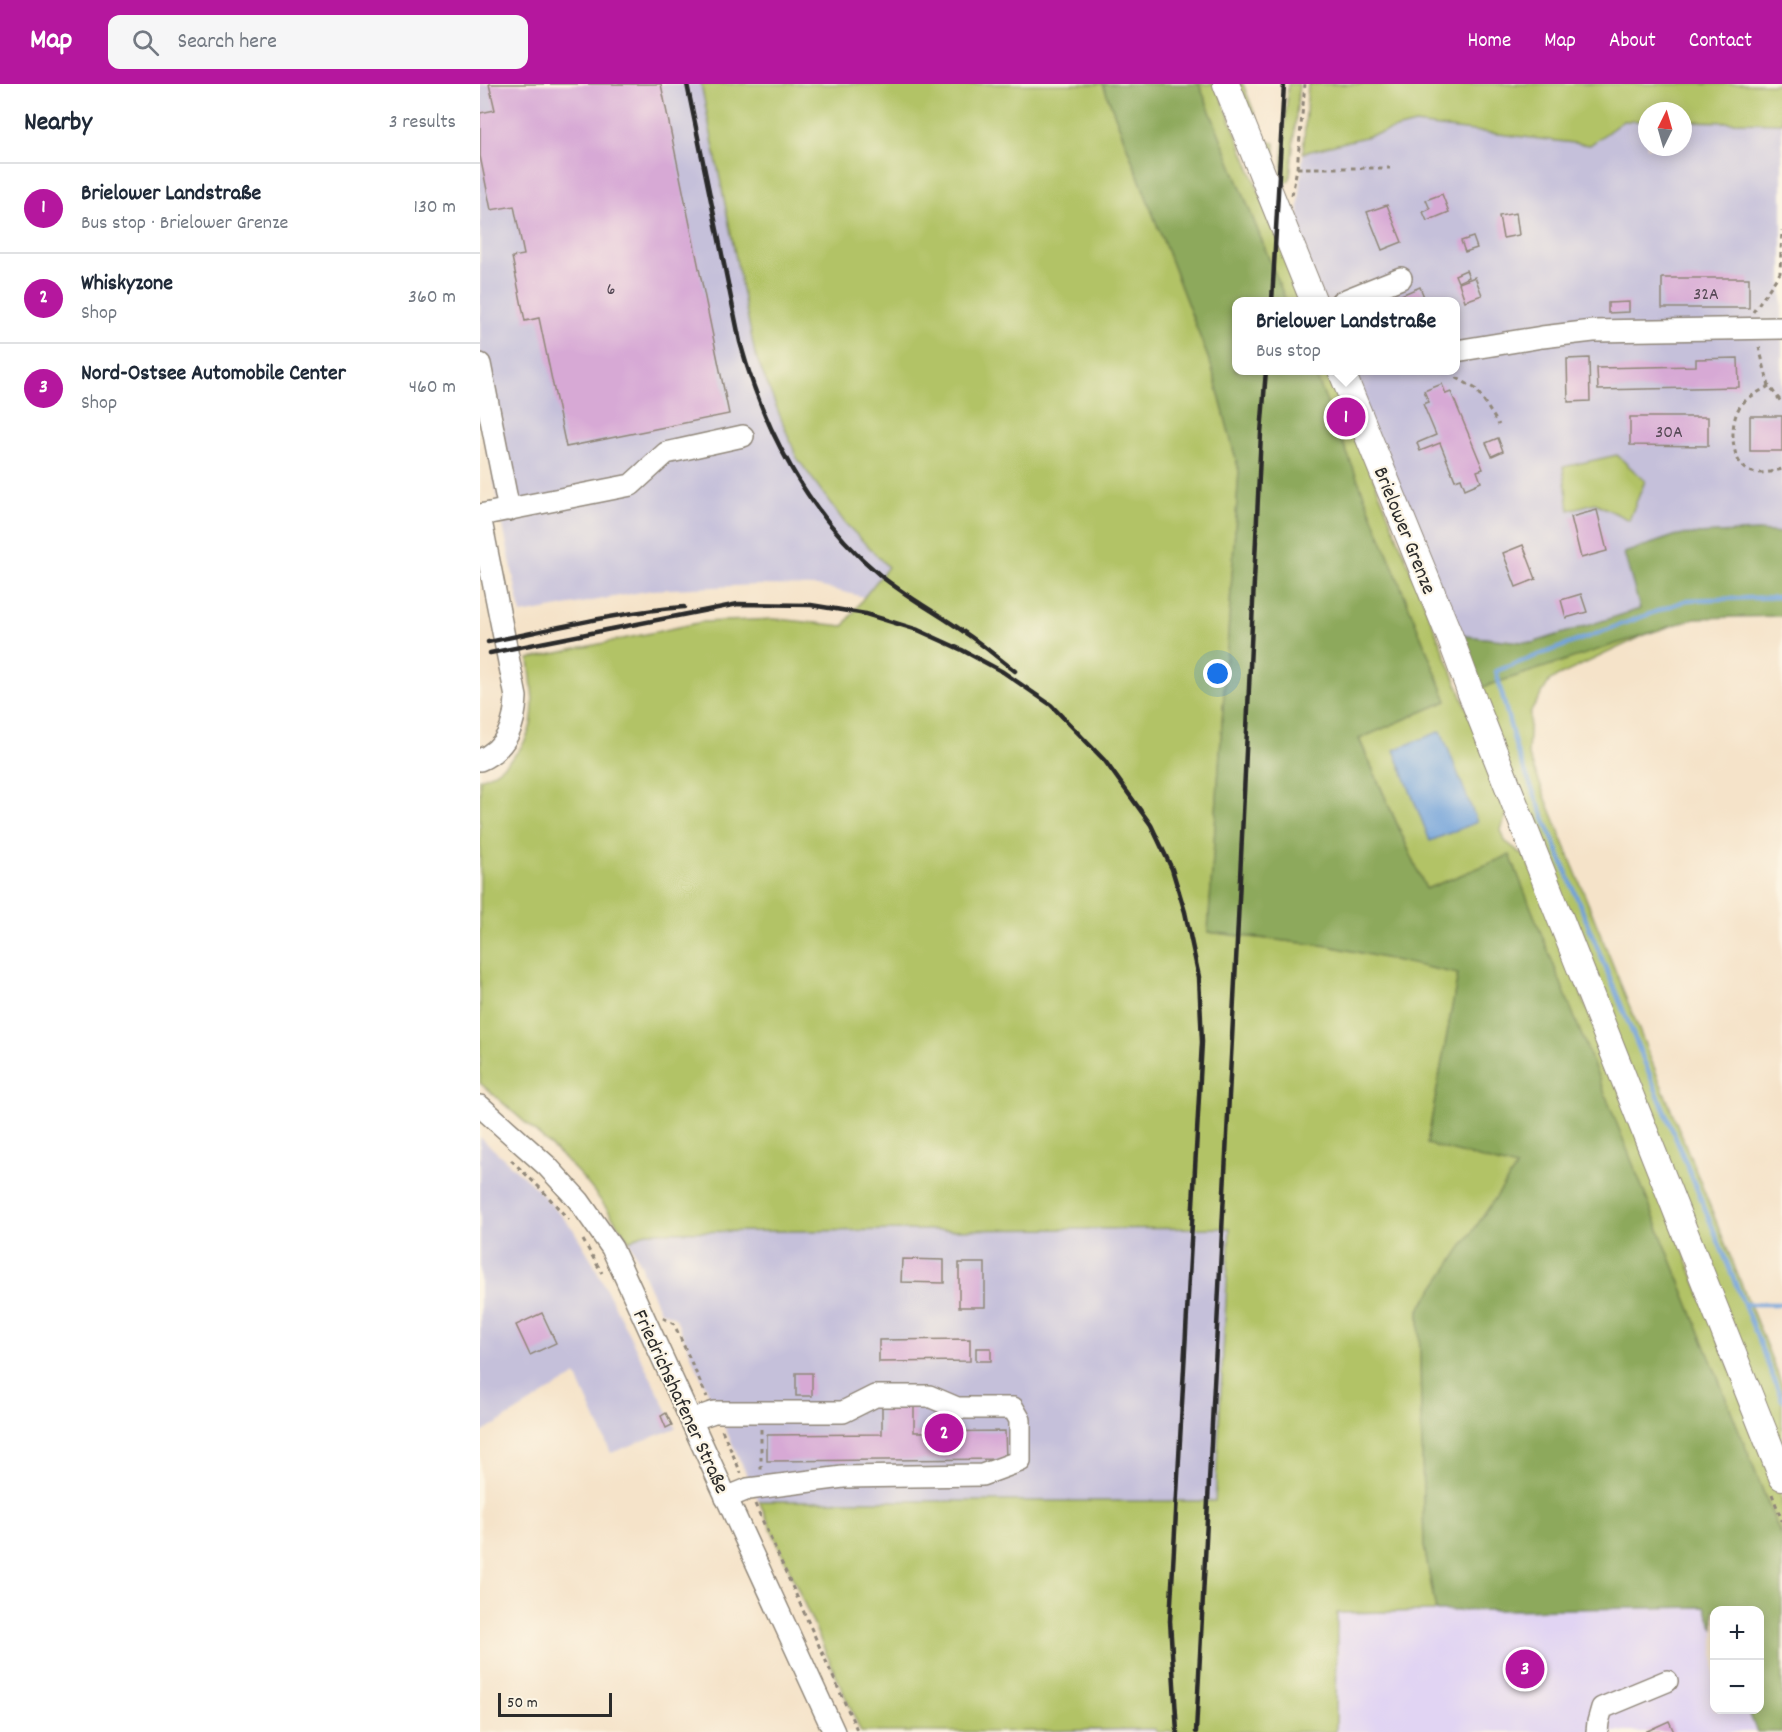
<!DOCTYPE html>
<html lang="en">
<head>
<meta charset="utf-8">
<style>
  :root { --surface:#fff; --page:#f6f6f7; --text:#1f2937; --muted:#747a83; --line:#e0e1e3; --accent:#b5179e }
  body { margin:0; font-family:Dekko,sans-serif; background:var(--page); color:var(--text) }
  .controls { position:absolute; right:18px; bottom:18px; display:grid; overflow:hidden; border-radius:12px; box-shadow:0 3px 15px #0003 }
  .controls button { width:54px; height:54px; display:grid; place-items:center; padding:0; border:0; border-bottom:2px solid var(--line); background:var(--surface); color:var(--text); font:30px sans-serif }
  .compass { position:absolute; left:1158px; top:18px; width:54px; height:54px; border-radius:50%; background:var(--surface); box-shadow:0 3px 15px #0003; rotate:5deg }
  .scale { position:absolute; left:18px; bottom:15px; width:114px; box-sizing:border-box; padding-left:6px; border:3px solid #2b2b2b; border-top:0; font-size:16px; line-height:21px; white-space:nowrap; color:#2b2b2b; -webkit-text-stroke:4px #fcf5e5; paint-order:stroke }
  .you { position:absolute; left:738px; top:590px; width:21px; height:21px; margin:-15px; border:4px solid #fff; border-radius:50%; background:#1a73e8; box-shadow:0 0 0 9px #1a73e833 }
  .badge { display:grid; place-items:center; width:39px; height:39px; border-radius:50%; background:var(--accent); color:#fff; font-size:20px; font-weight:700 }
  .pin { position:absolute; translate:-50% -50%; border:3px solid #fff; box-shadow:0 2px 6px #0006 }
  .popup { position:absolute; left:752px; top:213px; width:228px; height:78px; box-sizing:border-box; display:grid; place-content:center; border-radius:12px; background:var(--surface); filter:drop-shadow(0 2px 4px #0005); font-size:20px; white-space:nowrap; color:var(--muted) }
  .popup b { font-size:22px; color:var(--text) }
  .popup::after { content:''; position:absolute; left:50%; top:100%; margin-left:-12px; border:12px solid transparent; border-top-color:var(--surface) }
  .list { margin:0; padding:0; list-style:none }
  h2 { display:flex; justify-content:space-between; align-items:center; height:78px; margin:0; padding:0 24px; font-size:26px }
  h2 small { font-size:20px; font-weight:400; color:var(--muted) }
  .list li { display:grid; grid-template-columns:39px 1fr auto; gap:18px; align-items:center; box-sizing:border-box; height:90px; padding:0 24px; border-top:2px solid var(--line) }
  .list b { display:block; font-size:22px; white-space:nowrap }
  .list p { margin:0; font-size:20px; white-space:nowrap; color:var(--muted) }
  .list em { font-size:20px; font-style:normal; color:var(--muted) }
  .icon { flex:none; width:33px; height:33px; fill:none; stroke:currentColor; stroke-width:2; stroke-linecap:round; stroke-linejoin:round }
  .map { position:relative; flex:none; width:1302px; height:1648px; overflow:hidden }
  header { display:flex; align-items:center; gap:36px; box-sizing:border-box; height:84px; padding:0 30px; background:var(--accent); color:#fff }
  header strong { font-size:28px }
  nav { display:flex; gap:33px; margin-inline-start:auto; font-size:21px }
  .search { width:420px; height:54px; background:var(--page); display:flex; align-items:center; gap:15px; box-sizing:border-box; padding:0 21px; border-radius:12px; color:var(--muted); font-size:22px }
  main { display:flex }
  aside { flex:1; background:var(--surface) }
  .map>svg:first-child { display:block }
  .built { fill:#e1d4f3 }
  .industrial { fill:#c5c0da; fill-rule:evenodd }
  .green { fill:#b2c366; stroke:#6e7748; stroke-width:1.5 }
  .forest { fill:#8da95b; stroke:#5c6a43; stroke-width:1.5 }
  .water { fill:#6fa1da; stroke:#4d6682; stroke-width:1.5 }
  .lines { fill:none; stroke-linecap:round; stroke-linejoin:round }
  .stream { stroke:#6fa1da; stroke-width:4.5 }
  .building { fill:#d7a9d5 }
  .minor-casing { stroke:#90877a; stroke-width:24 }
  .major-casing { stroke:#90877a; stroke-width:28 }
  .path { stroke:#90877a; stroke-width:3; stroke-dasharray:4.5 4.5; stroke-linecap:butt }
  .minor { stroke:#fff; stroke-width:21 }
  .major { stroke:#fff; stroke-width:26 }
  .rail { stroke:#2b2b2b; stroke-width:4.5 }
  .labels { text-anchor:middle; stroke-width:4.5; stroke-linejoin:round; paint-order:stroke }
  .number-label { font-size:18px; fill:#564a56 }
  .street-label { font-size:21px; fill:#2b2b2b; stroke:#fcf5e5 }
</style>
</head>
<body>
<header>
<strong>Map</strong>
<div class="search"><svg class="icon" aria-label="search" viewBox="0 0 24 24"><circle cx="10" cy="10" r="6"/><path d="M15 15l6 6"/></svg>Search here</div>
<nav><a>Home</a><a>Map</a><a>About</a><a>Contact</a></nav>
</header>
<main>
<aside>
<h2>Nearby<small>3 results</small></h2>
<ul class="list">
<li><span class="badge">1</span><div><b>Brielower Landstraße</b><p>Bus stop · Brielower Grenze</p></div><em>130 m</em></li>
<li><span class="badge">2</span><div><b>Whiskyzone</b><p>Shop</p></div><em>360 m</em></li>
<li><span class="badge">3</span><div><b>Nord-Ostsee Automobile Center</b><p>Shop</p></div><em>460 m</em></li>
</ul>
</aside>
<div class="map">
<svg width="1302" height="1648" viewBox="0 0 1302 1648">
  <rect width="100%" height="100%" fill="#fcf5e5"/>
  <filter id="ink" filterUnits="userSpaceOnUse"><feTurbulence type="fractalNoise" baseFrequency=".0167" numOctaves="2"/><feDisplacementMap in="SourceGraphic" scale="12" xChannelSelector="R" yChannelSelector="G"/><feConvolveMatrix kernelMatrix="1 2 1 2 8 2 1 2 1" color-interpolation-filters="sRGB"/></filter>
  <filter id="wash" filterUnits="userSpaceOnUse"><feTurbulence type="fractalNoise" baseFrequency=".008" numOctaves="4" result="noise"/><feDisplacementMap in="SourceGraphic" scale="24" xChannelSelector="R" yChannelSelector="G"/><feGaussianBlur stdDeviation="1.35" result="paint"/><feColorMatrix in="noise" values="0 0 0 0 0 0 0 0 0 0 0 0 0 0 0 0 0 1.4 0 .05"/><feComposite in="paint" operator="in"/></filter>
  <g filter="url(#wash)">
    <rect width="100%" height="100%" fill="#f5e3c9"/>
    <!-- built -->
    <g class="built">
      <polygon points="1226,1523 1234,1545 1234,1626 1268,1626 1277,1648 856,1648 857,1528"/>
      <polygon points="675,1645 676,1648 501,1648"/>
    </g>
    <!-- industrial -->
    <g class="industrial">
      <polygon points="0,0 221,0 275,270 317,374 365,439 408,482 384,513 338,502 275,501 172,506 41,530 0,328"/>
      <path d="M 1143,37 L 1167,37 L 1167,63 L 1203,63 L 1203,37 L 1302,39 L 1302,449 L 1278,447 L 1144,469 L 1160,525 L 1052,559 L 975,551 L 867,287 L 976,286 L 976,218 L 839,217 L 816,160 L 823,69 L 935,40 L 1110,61 ZM 1165,397 L 1149,436 L 1115,419 Z"/>
      <polygon points="0,1053 58,1106 93,1145 111,1175 196,1344 131,1369 96,1291 0,1350"/>
      <polygon points="750,1144 735,1417 279,1417 214,1278 196,1235 193,1232 180,1227 162,1187 162,1182 149,1157 166,1148"/>
    </g>
    <!-- green -->
    <g class="green">
      <path d="M 221,0 L 623,0 L 732,284 L 759,387 L 728,848 L 849,862 L 978,890 L 947,1060 L 1037,1084 L 939,1226 L 944,1462 L 956,1527 L 857,1529 L 856,1648 L 676,1648 L 675,1645 L 501,1648 L 381,1648 L 279,1417 L 735,1417 L 750,1144 L 166,1148 L 149,1157 C 133,1134 118,1110 99,1090 C 68,1057 33,1028 0,999 L 0,695 C 9,692 17,687 24,681 C 62,651 53,617 49,575 L 222,538 L 297,535 L 364,542 L 384,513 L 408,483 L 365,439 L 317,374 L 275,270 Z"/>
      <polygon points="719,0 736,0 823,217 806,217"/>
      <polygon points="757,0 763,0 785,57 795,59 794,90"/>
      <polygon points="808,0 819,0 810,95 801,103"/>
      <polygon points="828,0 1302,0 1302,39 1203,37 1203,27 1167,27 1167,37 1143,37 1110,61 935,40 823,69"/>
      <polygon points="834,287 850,287 1028,726 1021,746 1025,757 1047,774 1302,1415 1302,1455 1030,772 946,805 879,654 967,617"/>
      <polygon points="1137,371 1165,397 1149,436 1115,419 1089,426 1083,383"/>
      <polygon points="1169,549 1070,596 1050,629 1048,670 1302,1301 1302,1366 997,605"/>
    </g>
    <!-- forest -->
    <g class="forest">
      <polygon points="623,0 719,0 806,217 756,218 756,286 834,287 967,617 879,655 946,805 1030,771 1302,1455 1302,1648 1277,1648 1268,1626 1280,1626 1280,1526 1234,1526 1234,1545 1225,1523 956,1527 944,1462 939,1226 1036,1084 947,1060 978,890 849,862 728,848 759,387 732,284"/>
      <polygon points="1278,447 1302,449 1302,532 1216,534 997,605 975,551 1052,559 1160,525 1144,469 1197,451"/>
    </g>
    <!-- water -->
    <polygon class="water" points="961,647 997,738 950,757 914,666"/>
    <g class="lines">
      <!-- stream -->
      <g class="stream">
        <polyline points="1302,513 1207,516 1016,587 1037,668 1264,1220 1302,1220"/>
        <polyline points="1264,1220 1302,1316"/>
      </g>
    </g>
    <g id="blocks">
      <!-- building -->
      <g class="building">
        <polygon points="9,0 181,0 249,330 86,363 59,234 45,237 32,173 44,171 34,122 11,126 0,72 0,29 15,26"/>
        <polygon points="962,110 969,128 947,137 943,128 950,125 946,116"/>
        <polygon points="907,121 922,158 902,166 887,128"/>
        <polygon points="1036,129 1039,151 1023,154 1019,132"/>
        <polygon points="993,153 997,164 985,168 981,157"/>
        <polygon points="986,186 989,193 978,198 975,191"/>
        <polygon points="995,193 1002,211 985,217 979,199"/>
        <rect x="1182" y="194" width="87" height="30"/>
        <polygon points="940,203 946,218 921,218 919,212"/>
        <polygon points="1149,218 1149,228 1128,229 1128,219"/>
        <polygon points="1109,274 1110,317 1088,318 1087,275"/>
        <polygon points="1258,274 1259,303 1118,306 1117,284 1216,282 1216,275"/>
        <polygon points="962,300 966,310 971,308 1003,385 997,387 1001,398 985,405 981,394 975,396 960,359 940,367 937,359 956,351 943,320 949,318 944,307"/>
        <rect x="1270" y="332" width="32" height="35"/>
        <polygon points="1150,333 1228,333 1228,362 1150,361"/>
        <polygon points="1018,354 1023,367 1012,372 1006,359"/>
        <polygon points="1117,426 1127,467 1101,474 1091,433"/>
        <polygon points="1043,461 1056,495 1036,503 1023,469"/>
        <polygon points="1101,510 1107,528 1086,534 1081,516"/>
        <polygon points="422,1175 464,1176 464,1199 421,1198"/>
        <rect x="479" y="1179" width="26" height="44"/>
        <polygon points="62,1229 76,1259 50,1271 36,1241"/>
        <polygon points="490,1255 490,1277 399,1278 399,1256"/>
        <rect x="496" y="1264" width="15" height="13"/>
        <rect x="316" y="1289" width="16" height="23"/>
        <polygon points="402,1322 434,1322 434,1348 525,1347 526,1375 287,1377 287,1351 402,1350"/>
        <polygon points="186,1329 192,1341 186,1344 181,1332"/>
        <polygon points="1189,1637 1194,1648 1165,1648"/>
      </g>
    </g>
  </g>
  <g filter="url(#ink)">
    <use href="#blocks" fill-opacity="0" stroke="#90877a" stroke-width="1.5"/>
    <g class="lines">
      <!-- minor casing -->
      <g class="minor-casing">
        <g id="minor">
          <polyline points="861,218 921,194"/>
          <polyline points="976,267 1062,253 1113,247 1302,244"/>
          <polyline points="0,280 29,426"/>
          <polyline points="0,431 151,401 186,369 263,352"/>
          <path d="M 0,432 L 36,613 C 35,641 27,664 0,676"/>
          <polyline points="0,1022 67,1082 99,1117 132,1164 354,1648"/>
          <polyline points="211,1336 234,1328 363,1328 395,1312 449,1312 477,1324 533,1324 540,1336 540,1377 502,1391 363,1393 268,1405 246,1414"/>
          <polyline points="1117,1648 1118,1638 1122,1624 1187,1597"/>
        </g>
      </g>
      <!-- major casing -->
      <g class="major-casing">
        <g id="major">
          <polyline points="746,0 834,218"/>
          <polyline points="861,286 970,553 990,607 1302,1393"/>
        </g>
      </g>
      <!-- path -->
      <g class="path">
        <polyline points="817,84 910,84"/>
        <polyline points="812,111 817,84 825,0"/>
        <polyline points="1273,228 1300,189 1302,146"/>
        <polyline points="1279,263 1289,302 1302,319"/>
        <polyline points="972,286 977,294 996,305 1019,341"/>
        <path d="M 1289,302 C 1279,308 1265,314 1259,324 C 1250,339 1250,374 1266,385 C 1275,392 1292,388 1302,385"/>
        <polyline points="31,1076 61,1105 89,1136"/>
        <polyline points="103,1156 122,1189"/>
        <polyline points="183,1234 194,1240 227,1313"/>
        <polyline points="281,1345 281,1387"/>
        <polyline points="242,1346 261,1389"/>
        <polyline points="1292,1410 1302,1437"/>
        <polyline points="275,1420 378,1648"/>
      </g>
      <!-- minor -->
      <use href="#minor" class="minor"/>
      <!-- major -->
      <use href="#major" class="major"/>
      <!-- rail -->
      <g class="rail">
        <path d="M 207,0 L 260,258 C 284,347 329,432 401,492 C 427,513 457,529 484,548 C 502,560 518,574 535,587"/>
        <polyline points="792,218 804,0"/>
        <path d="M 8,558 C 73,545 138,528 204,523"/>
        <polyline points="10,569 258,520 331,521 386,530 438,546 482,566 523,588 571,621 625,677 671,741 692,785 705,828 719,893 722,958 690,1537 697,1648"/>
        <polyline points="716,1648 757,858 781,349 786,286"/>
      </g>
    </g>
  </g>
  <g class="labels">
    <!-- number labels -->
    <g class="number-label">
      <text x="131" y="210">6</text>
      <text x="1226" y="215">32A</text>
      <text x="1189" y="353">30A</text>
    </g>
    <!-- street labels -->
    <g class="street-label">
      <text transform="translate(926 446) rotate(68)" y="7">Brielower Grenze</text>
      <text transform="translate(202 1317) rotate(65)" y="7">Friedrichshafener Straße</text>
    </g>
  </g>
</svg>
<div class="controls">
<button>+</button>
<button>−</button>
</div>
<svg class="compass" viewBox="-18 -18 36 36"><path d="M0-13l5 13h-10z" fill="#e53935"/><path d="M0 13l5-13h-10z" fill="#747a83"/></svg>
<div class="scale">50 m</div>
<div class="you"></div>
<div class="pin badge" style="left:866px;top:333px">1</div>
<div class="popup"><b>Brielower Landstraße</b>Bus stop</div>
<div class="pin badge" style="left:464px;top:1349px">2</div>
<div class="pin badge" style="left:1045px;top:1585px">3</div>
</div>
</main>
</body>
</html>
